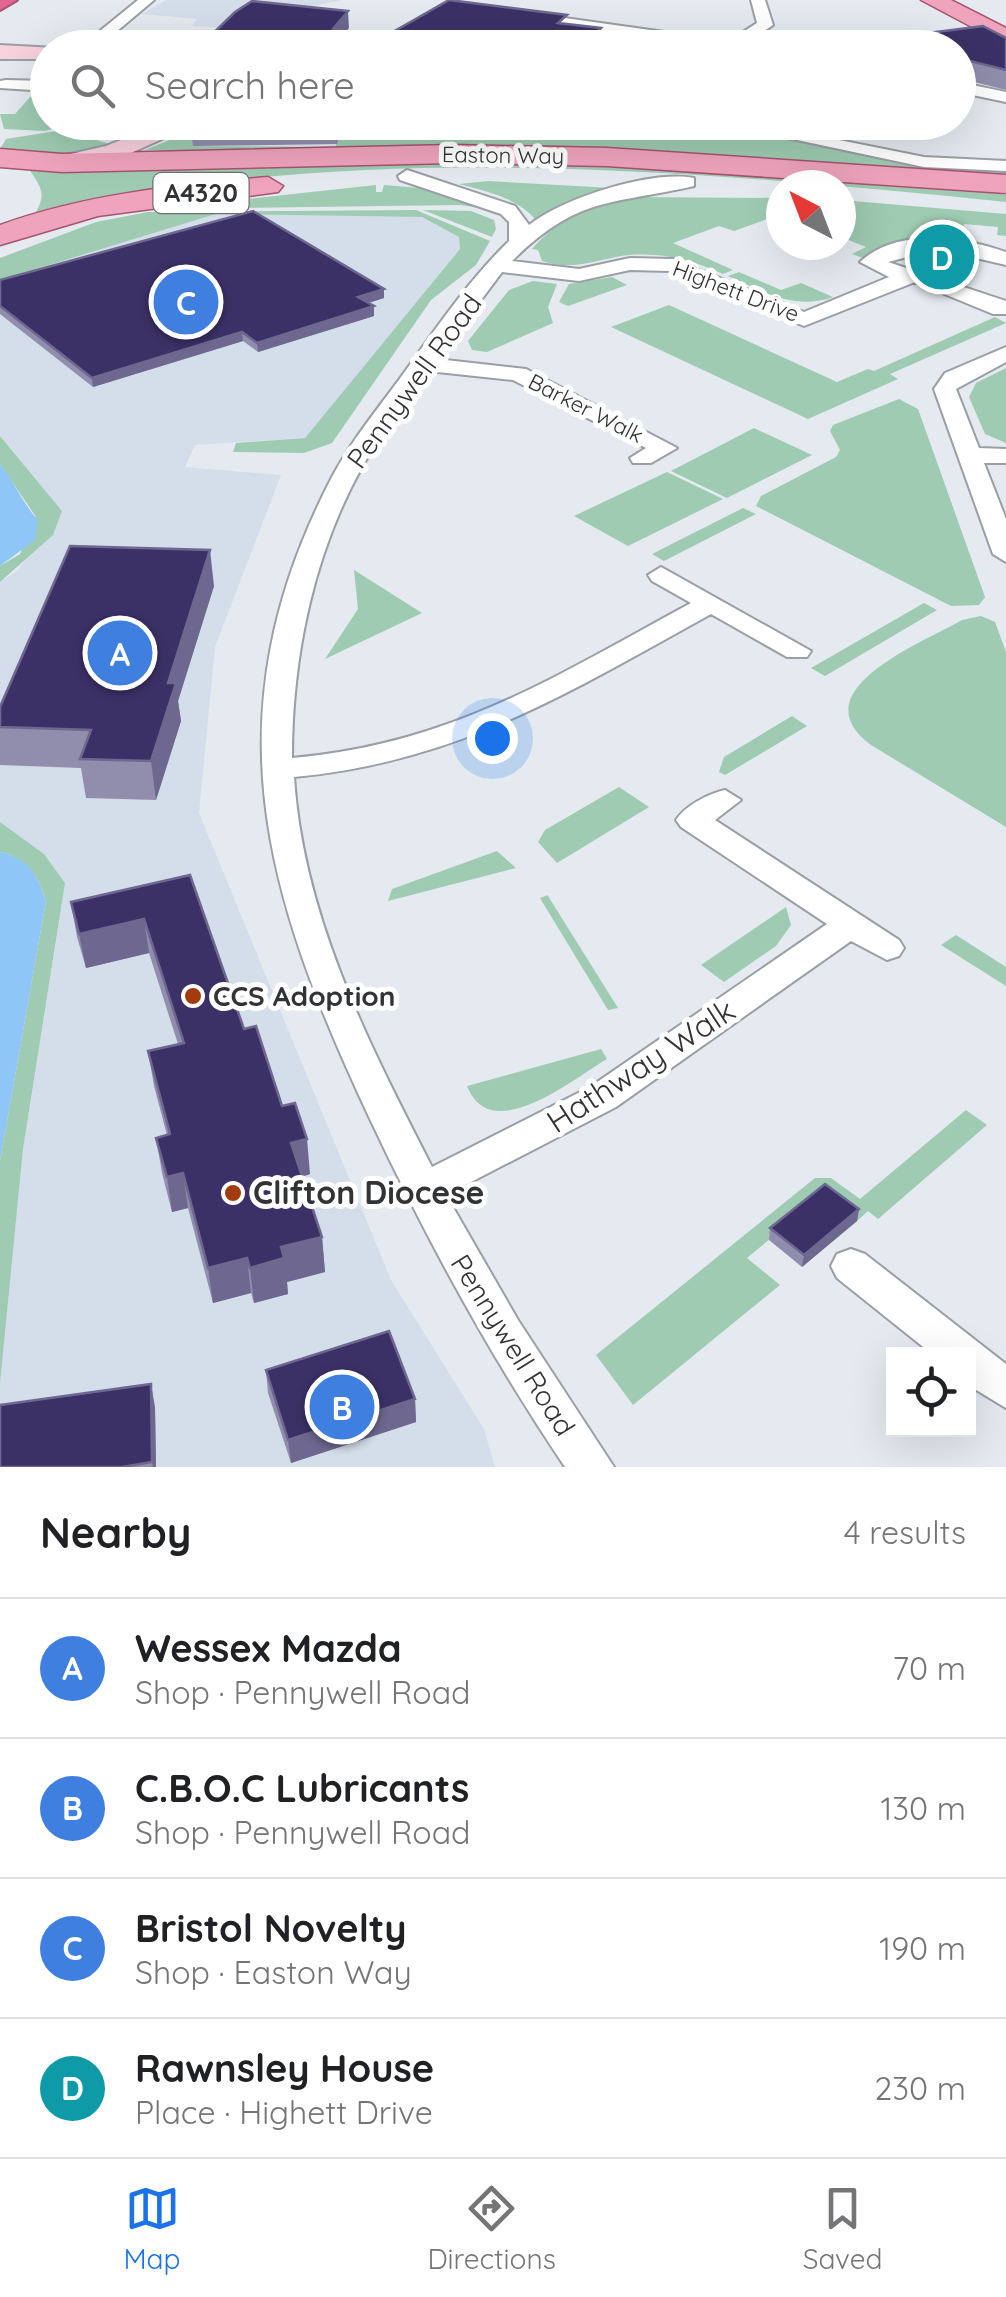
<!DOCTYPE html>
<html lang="en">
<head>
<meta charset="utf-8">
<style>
  :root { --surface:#fff; --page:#f6f6f6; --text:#202124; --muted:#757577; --line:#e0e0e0; --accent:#1a73e8 }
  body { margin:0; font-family:Quicksand,sans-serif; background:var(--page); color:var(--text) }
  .controls { position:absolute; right:30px; bottom:30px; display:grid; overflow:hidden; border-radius:0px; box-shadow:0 10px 40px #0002 }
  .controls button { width:90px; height:90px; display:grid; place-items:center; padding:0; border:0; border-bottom:2px solid var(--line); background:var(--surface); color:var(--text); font:50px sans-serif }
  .compass { position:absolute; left:766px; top:170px; width:90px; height:90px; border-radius:50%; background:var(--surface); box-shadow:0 10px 40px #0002; rotate:318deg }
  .you { position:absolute; left:492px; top:738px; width:35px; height:35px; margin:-25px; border:8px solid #fff; border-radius:50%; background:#1a73e8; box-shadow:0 0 0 15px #1a73e833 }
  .badge { display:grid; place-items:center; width:65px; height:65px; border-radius:50%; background:var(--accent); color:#fff; font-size:32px; font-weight:700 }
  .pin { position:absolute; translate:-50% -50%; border:5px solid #fff; box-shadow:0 2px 10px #0006 }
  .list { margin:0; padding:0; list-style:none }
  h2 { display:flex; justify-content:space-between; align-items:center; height:130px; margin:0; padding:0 40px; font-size:42px }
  h2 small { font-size:32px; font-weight:400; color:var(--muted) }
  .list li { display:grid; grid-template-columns:65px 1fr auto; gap:30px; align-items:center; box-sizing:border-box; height:140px; padding:0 40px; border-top:2px solid var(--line) }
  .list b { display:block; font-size:38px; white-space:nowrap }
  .list p { margin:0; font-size:32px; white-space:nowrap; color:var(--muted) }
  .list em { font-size:32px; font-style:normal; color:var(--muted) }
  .icon { flex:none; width:55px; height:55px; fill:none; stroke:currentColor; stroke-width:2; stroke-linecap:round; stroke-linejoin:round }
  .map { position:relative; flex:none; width:1006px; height:1467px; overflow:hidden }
  .search { position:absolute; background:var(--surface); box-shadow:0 10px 40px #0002; left:30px; right:30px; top:30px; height:110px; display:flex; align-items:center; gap:25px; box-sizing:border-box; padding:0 35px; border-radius:55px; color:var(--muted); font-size:38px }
  .sheet { height:690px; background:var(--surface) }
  nav { display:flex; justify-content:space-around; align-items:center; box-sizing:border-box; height:140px; border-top:2px solid var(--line); background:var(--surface); font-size:28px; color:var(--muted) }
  nav a { display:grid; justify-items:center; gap:5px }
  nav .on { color:var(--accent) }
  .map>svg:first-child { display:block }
  .built { fill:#d4deea }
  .green { fill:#9fcbb2 }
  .water { fill:#8ec6f7 }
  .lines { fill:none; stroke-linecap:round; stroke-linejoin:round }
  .minor-casing { stroke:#9a9fa5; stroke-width:4 }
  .secondary-casing { stroke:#9a9fa5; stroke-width:4 }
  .primary-casing { stroke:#a65471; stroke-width:3 }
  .motorway-casing { stroke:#a65471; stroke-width:4 }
  .minor { fill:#fff; fill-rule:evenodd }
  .secondary { fill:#f7d1de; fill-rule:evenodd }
  .primary { fill:#efa3bd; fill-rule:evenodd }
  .motorway { fill:#e56691; fill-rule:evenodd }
  .wall { fill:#908eac }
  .shaded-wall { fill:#6e6890 }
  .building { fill:#3c3167; stroke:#6e6890; stroke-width:2.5 }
  .poi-dot { fill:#a13c0f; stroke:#fff; stroke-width:4 }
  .labels { text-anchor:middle; stroke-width:10; stroke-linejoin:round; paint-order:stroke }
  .far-street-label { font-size:22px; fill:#313335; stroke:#fff }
  .shield { fill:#fff; stroke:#6f7072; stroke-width:2.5 }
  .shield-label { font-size:25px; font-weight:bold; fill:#313335 }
  .street-label { font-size:28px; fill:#313335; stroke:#fff }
  .poi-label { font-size:28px; font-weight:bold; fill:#313335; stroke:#fff; text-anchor:start }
  .near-street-label { font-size:32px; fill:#313335; stroke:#fff }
  .near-poi-label { font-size:32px; font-weight:bold; fill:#313335; stroke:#fff; text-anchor:start }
</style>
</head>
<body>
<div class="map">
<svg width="1006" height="1467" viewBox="0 0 1006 1467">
  <rect width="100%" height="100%" fill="#e4eaf0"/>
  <!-- built -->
  <g class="built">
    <polygon points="166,0 343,0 278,13 237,28 192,26 197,19 142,14"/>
    <polygon points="216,214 422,217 459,237 460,249 305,438 195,445 185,467 281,475 215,647 199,813 391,1280 484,1429 495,1467 0,1467 0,1384 23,1149 65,883 44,854 0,822 0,582 17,571 62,511 0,436 0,280"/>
  </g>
  <!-- green -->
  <g class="green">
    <polygon points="31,96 47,97 48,122 73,123 45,131 4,129 0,114 15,114"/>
    <path d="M 337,122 L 446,123 L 623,140 L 641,123 C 764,122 882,168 1006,170 L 1006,178 L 610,151 L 145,150 L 199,128 L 194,146 L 336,147 Z"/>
    <path d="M 63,130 L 110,144 C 72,158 38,155 0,149 L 6,139 Z"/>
    <path d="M 480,158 L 950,185 L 1006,195 L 1006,202 C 740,175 467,150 201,184 C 145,192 90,198 36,212 C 47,193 40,186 29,169 Z"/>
    <path d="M 488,181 L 612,188 L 569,201 L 536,220 C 516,197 488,192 459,184 Z"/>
    <polygon points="376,185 376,192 382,192 384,185 431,189 489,209 460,205 156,209"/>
    <path d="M 635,197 L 781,198 L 781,214 L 734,231 L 719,226 L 673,243 L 733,270 L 723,274 C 690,259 657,251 621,256 C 592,261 572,271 542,261 L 538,250 L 532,249 C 564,213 589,207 635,197 Z"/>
    <polygon points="841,200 1006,214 1006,236 997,235 998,227 964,224 961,240 918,239 863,258 852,254 866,247 841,237"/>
    <polygon points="416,210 490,241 476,265 431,300 332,443 304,453 233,452 236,443 305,438 460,249 459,237 422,217 216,214 0,280 0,258 96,222 148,212"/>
    <polygon points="423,210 471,211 494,220 496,229 492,237"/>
    <path d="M 739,272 L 781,290 L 801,283 L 833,297 C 795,311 762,291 728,276 Z"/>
    <polygon points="612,277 627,285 568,306 559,302 569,284"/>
    <polygon points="533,281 557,284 548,307 553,323 487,352 472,350 468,341 509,290"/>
    <polygon points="669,305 837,382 868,369 874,371 995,317 1006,323 890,374 898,379 808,419 611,327"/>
    <polygon points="1006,368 1006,443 985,434 969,397 976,383"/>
    <polygon points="899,399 918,409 985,597 979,605 951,606 756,506 761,496 836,457 840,450 830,431 833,425"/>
    <polygon points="754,428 812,455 727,498 671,471"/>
    <polygon points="0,436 62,511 53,535 0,582 0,566 20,554 36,517 0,464"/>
    <polygon points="667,472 723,499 628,546 574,516"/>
    <polygon points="743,508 756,514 664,561 652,554"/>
    <polygon points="354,570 422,613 325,659 358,609"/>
    <polygon points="924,603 937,610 825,676 811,668"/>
    <path d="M 981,616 L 995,622 L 1006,652 L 1006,827 L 871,745 C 798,691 922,643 962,620 Z"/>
    <polygon points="792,716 807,726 725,775 719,772 724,757"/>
    <polygon points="619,787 649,807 557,863 538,842 545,830"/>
    <path d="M 0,822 L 44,854 L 65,883 L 23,1149 L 0,1384 L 0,1161 L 46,901 C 39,877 26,857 0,852 Z"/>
    <polygon points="497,851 516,868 388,901 392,889"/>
    <polygon points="548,895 548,896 618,1008 608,1010 540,898"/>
    <polygon points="786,907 791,925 776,946 724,982 701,965"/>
    <polygon points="956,935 1006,967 1006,986 941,945"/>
    <path d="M 601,1049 L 607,1059 C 571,1080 491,1147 467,1086 Z"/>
    <polygon points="966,1110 987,1125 878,1219 868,1211 857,1221 822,1196 747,1258 780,1285 633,1405 596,1355 815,1178 831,1178 860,1199"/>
  </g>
  <!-- water -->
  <g class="water">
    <path d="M 0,464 C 15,483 23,504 38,520 L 35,540 L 0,566 Z"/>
    <path d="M 0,852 C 27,857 38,876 46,901 L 0,1161 Z"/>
  </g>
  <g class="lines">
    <!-- minor casing -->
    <g class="minor-casing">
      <g id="minor">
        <polygon points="138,0 154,0 97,48 79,48"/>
        <polygon points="751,0 765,0 773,25 747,43 754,48 708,48 521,18 529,13 729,41 757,23"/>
        <polygon points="48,81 48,91 0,88 0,81 6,80"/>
        <polygon points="958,82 1006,92 1006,102 958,92"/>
        <polygon points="450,122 441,128 432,123 433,122"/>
        <polygon points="712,122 749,122 924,157 1006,161 1006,171 924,167"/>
        <path d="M 407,170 L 515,206 L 529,225 C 564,198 650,170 694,178 L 694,186 C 610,205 578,196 512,261 L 579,269 L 630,258 L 673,259 L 804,312 L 889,277 L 860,262 C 897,227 963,237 1006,252 L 1006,265 L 938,249 L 888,262 L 1006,301 L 1006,314 L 993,314 L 915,282 L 804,326 L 670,271 L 630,270 L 579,281 L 502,272 L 437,359 L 526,369 L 677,448 L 651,463 L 633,463 L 630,458 L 646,448 L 513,380 L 428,371 C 406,403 381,433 362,467 C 313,555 292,658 292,758 C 452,744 554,677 691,603 L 652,581 L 648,575 L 661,567 L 811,651 L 807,657 L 787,657 L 711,614 C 570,692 458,762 294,777 C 303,917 369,1044 432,1167 L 590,1087 L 827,924 L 681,827 L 676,820 C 686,805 708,794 725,790 L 741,800 L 715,820 L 899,940 L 904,948 L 899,956 L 887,960 L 851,941 L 616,1107 L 446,1195 L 518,1320 L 614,1467 L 565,1467 C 490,1356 426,1238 370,1119 C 264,893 209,714 332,477 C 351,441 377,410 401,377 C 435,330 467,282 509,241 L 509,222 L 501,214 L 400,180 L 398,176 Z"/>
        <polygon points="1006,347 1006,362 956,389 979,448 1006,449 1006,463 984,463 1006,519 1006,562 993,554 934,389 945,373"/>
        <polygon points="851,1249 865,1254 1006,1364 1006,1408 968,1385 968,1354 932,1354 837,1278 831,1266 837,1254"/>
      </g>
    </g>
    <!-- secondary casing -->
    <g class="secondary-casing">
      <g id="secondary">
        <polygon points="0,45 56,48 48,48 48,59 0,59"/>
        <polygon points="165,122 200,122 122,157 62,171 49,163 53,158 106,146"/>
      </g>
    </g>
    <!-- primary casing -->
    <g class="primary-casing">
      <g id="primary">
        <polygon points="921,0 951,0 1006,28 1006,45"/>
        <polygon points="451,145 607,148 1006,175 1006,193 607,166 451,163 62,172 0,167 0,149 62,154"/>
        <path d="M 268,177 L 283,186 L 278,192 L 98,216 L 0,245 L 0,225 C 86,194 177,185 268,177 Z"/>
      </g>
    </g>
    <!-- motorway casing -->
    <g class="motorway-casing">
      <polygon id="motorway" points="0,0 17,0 0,10"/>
    </g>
    <!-- minor -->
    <use href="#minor" class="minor"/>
    <!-- secondary -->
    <use href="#secondary" class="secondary"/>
    <!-- primary -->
    <use href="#primary" class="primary"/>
    <!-- motorway -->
    <use href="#motorway" class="motorway"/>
  </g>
  <!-- wall -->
  <g class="wall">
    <polygon points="1006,38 1006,90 958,78 958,48 880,48 881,39"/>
    <polygon points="339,122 337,144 193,146 191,128"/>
    <polygon points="518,122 560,122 555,126"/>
    <polygon points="0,280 384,289 384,298 368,303 374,306 374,316 258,352 243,341 93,387 0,314"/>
    <polygon points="214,586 178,701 181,721 156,800 86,798 81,768 0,765 0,707"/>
    <polygon points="190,875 244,1029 282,1106 310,1174 302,1177 322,1237 325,1272 287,1282 288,1294 254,1303 251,1293 213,1303 188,1208 172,1212 162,1173 156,1138 167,1135 154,1086 148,1051 178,1044 149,953 86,968 77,937 71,902"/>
    <polygon points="859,1209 857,1221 802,1267 769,1240 770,1228"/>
    <polygon points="266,1370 415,1399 416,1422 291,1463 268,1393"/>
    <polygon points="155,1407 156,1467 0,1467"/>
  </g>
  <!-- shaded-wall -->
  <g class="shaded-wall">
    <polygon points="348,11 349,28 332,48 317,48"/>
    <polygon points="601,28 600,45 586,43"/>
    <polygon points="336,122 339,122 337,144 336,125"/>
    <polygon points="384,289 384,298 359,306 358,297"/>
    <polygon points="374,306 374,316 258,352 257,343"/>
    <polygon points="242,332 243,341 93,387 92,378"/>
    <polygon points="210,550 214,586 178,701 181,721 156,800 151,761 168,683"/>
    <polygon points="144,919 149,953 86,968 79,934"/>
    <polygon points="307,1139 310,1174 295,1178 291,1143"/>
    <polygon points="183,1173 188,1208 172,1212 167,1177"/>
    <polygon points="859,1209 857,1221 802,1267 804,1255"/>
    <polygon points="322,1237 325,1272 287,1282 288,1294 254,1303 250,1268 281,1247"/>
    <polygon points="247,1258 251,1293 213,1303 208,1268"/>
    <polygon points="151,1384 155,1407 156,1467 153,1467 152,1462"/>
    <polygon points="415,1399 416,1422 291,1463 288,1440"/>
  </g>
  <!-- building -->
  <g class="building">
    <polygon points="449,0 567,15 558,23 601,28 586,43 619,48 365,48"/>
    <polygon points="252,1 348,11 317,48 198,48 235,12"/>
    <polygon points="983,26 1006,38 1006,70 958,58 958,48 914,48 881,39"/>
    <polygon points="194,122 336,122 336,125 191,128"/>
    <polygon points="253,211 384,289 358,297 374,306 257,343 242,332 92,378 0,306 0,280"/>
    <polygon points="70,546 210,550 168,683 176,683 151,761 80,759 91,730 0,727 0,707"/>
    <polygon points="190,875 244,1029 256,1026 282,1106 295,1103 307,1139 291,1143 322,1237 281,1247 284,1258 250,1268 247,1258 208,1268 183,1173 167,1177 156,1138 170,1134 148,1051 184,1043 144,919 79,934 71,902"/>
    <polygon points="825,1184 859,1209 804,1255 770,1228"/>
    <polygon points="389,1331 415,1399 288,1440 266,1370"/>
    <polygon points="151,1384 152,1462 122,1467 0,1467 0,1405"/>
  </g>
  <!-- markers -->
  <g class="poi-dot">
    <circle cx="193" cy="996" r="10"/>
    <circle cx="233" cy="1193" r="10"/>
  </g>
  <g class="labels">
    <!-- far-street labels -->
    <g class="far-street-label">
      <text transform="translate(503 155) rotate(1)" y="8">Easton Way</text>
      <text transform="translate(736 291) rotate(21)" y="8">Highett Drive</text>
      <text transform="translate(586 408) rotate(27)" y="8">Barker Walk</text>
    </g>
    <!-- shield labels -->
    <rect class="shield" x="153.5" y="173" width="95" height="40" rx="8"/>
    <g class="shield-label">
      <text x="201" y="202">A4320</text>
    </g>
    <!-- street labels -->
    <g class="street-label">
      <text transform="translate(414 381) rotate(-54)" y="10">Pennywell Road</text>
      <text transform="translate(513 1345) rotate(58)" y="10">Pennywell Road</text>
    </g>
    <!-- poi labels -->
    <g class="poi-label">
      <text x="213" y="1006">CCS Adoption</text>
    </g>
    <!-- near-street labels -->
    <g class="near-street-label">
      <text transform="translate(641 1066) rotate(-33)" y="11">Hathway Walk</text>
    </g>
    <!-- near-poi labels -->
    <g class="near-poi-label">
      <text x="253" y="1204">Clifton Diocese</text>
    </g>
  </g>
</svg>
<div class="controls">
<button><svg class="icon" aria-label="locate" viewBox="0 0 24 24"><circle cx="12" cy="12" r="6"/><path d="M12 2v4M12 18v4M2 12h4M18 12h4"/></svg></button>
</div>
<svg class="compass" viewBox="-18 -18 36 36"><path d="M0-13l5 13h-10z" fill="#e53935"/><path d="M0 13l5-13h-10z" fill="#757577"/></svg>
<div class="you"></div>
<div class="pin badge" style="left:120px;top:653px;background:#3f7fe0">A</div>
<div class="pin badge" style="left:342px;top:1407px;background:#3f7fe0">B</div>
<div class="pin badge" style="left:186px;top:302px;background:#3f7fe0">C</div>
<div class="pin badge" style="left:942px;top:257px;background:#0f9aa8">D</div>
<div class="search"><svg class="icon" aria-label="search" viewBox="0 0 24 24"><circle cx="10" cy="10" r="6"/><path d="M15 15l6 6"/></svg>Search here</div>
</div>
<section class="sheet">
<h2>Nearby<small>4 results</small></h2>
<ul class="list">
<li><span class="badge" style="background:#3f7fe0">A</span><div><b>Wessex Mazda</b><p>Shop · Pennywell Road</p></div><em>70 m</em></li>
<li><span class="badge" style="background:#3f7fe0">B</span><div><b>C.B.O.C Lubricants</b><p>Shop · Pennywell Road</p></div><em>130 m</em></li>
<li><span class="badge" style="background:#3f7fe0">C</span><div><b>Bristol Novelty</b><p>Shop · Easton Way</p></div><em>190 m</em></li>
<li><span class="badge" style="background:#0f9aa8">D</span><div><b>Rawnsley House</b><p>Place · Highett Drive</p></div><em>230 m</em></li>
</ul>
</section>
<nav>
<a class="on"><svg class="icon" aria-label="map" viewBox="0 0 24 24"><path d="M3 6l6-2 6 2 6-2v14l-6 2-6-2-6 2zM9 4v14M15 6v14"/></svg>Map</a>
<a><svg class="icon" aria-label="directions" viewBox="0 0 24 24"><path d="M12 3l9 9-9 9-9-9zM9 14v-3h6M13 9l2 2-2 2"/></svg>Directions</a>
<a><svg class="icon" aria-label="saved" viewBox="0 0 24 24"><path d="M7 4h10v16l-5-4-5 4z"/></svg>Saved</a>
</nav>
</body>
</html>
